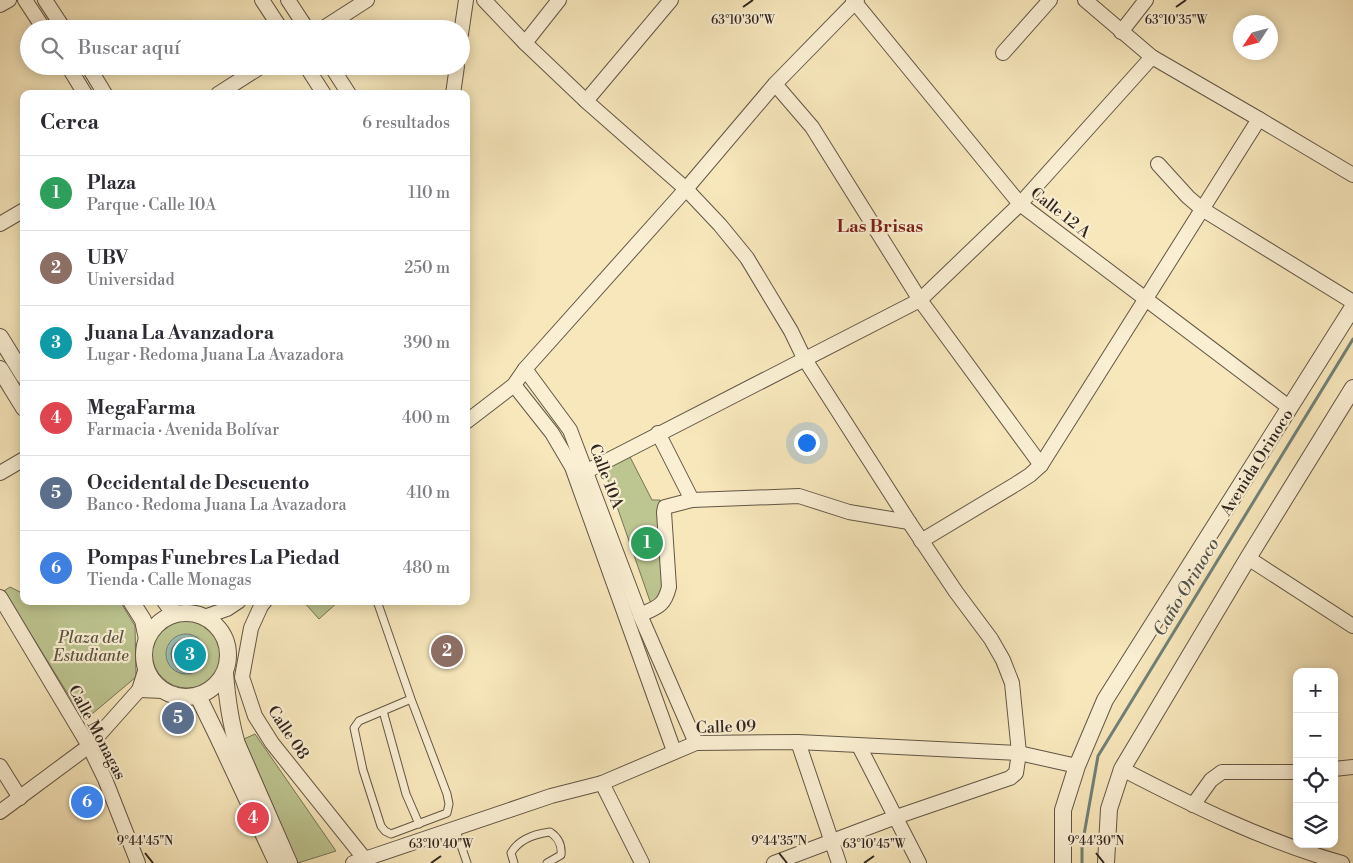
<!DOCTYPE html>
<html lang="es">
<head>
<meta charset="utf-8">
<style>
  :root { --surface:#fff; --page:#f2f2f3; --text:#2b2b33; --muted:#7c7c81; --line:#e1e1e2; --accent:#ea580c }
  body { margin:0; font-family:"Libre Bodoni",serif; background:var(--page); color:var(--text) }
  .controls { position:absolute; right:15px; bottom:15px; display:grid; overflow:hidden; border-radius:10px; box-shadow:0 2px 12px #0003 }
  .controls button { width:45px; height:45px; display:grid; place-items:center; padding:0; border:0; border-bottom:1px solid var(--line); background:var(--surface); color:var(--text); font:25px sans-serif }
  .compass { position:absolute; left:1233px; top:15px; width:45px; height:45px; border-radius:50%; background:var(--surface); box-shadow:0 2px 12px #0003; rotate:234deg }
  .you { position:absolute; left:806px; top:442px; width:18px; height:18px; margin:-12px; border:4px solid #fff; border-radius:50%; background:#1a73e8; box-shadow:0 0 0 8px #1a73e833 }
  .badge { display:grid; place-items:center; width:32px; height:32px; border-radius:50%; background:var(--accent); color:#fff; font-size:16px; font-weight:700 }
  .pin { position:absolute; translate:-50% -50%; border:2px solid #fff; box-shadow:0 1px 5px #0006 }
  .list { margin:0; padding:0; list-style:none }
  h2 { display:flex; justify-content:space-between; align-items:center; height:65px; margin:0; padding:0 20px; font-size:21px }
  h2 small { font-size:16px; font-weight:400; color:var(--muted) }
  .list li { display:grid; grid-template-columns:32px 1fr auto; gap:15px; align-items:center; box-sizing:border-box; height:75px; padding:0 20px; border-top:1px solid var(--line) }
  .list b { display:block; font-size:19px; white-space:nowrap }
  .list p { margin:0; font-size:16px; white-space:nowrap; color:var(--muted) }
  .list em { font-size:16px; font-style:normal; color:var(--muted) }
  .icon { flex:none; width:28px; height:28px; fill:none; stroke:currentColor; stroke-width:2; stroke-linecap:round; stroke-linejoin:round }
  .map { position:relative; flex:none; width:1353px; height:863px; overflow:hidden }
  .search { position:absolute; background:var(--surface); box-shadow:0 2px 12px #0003; left:20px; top:20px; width:450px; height:55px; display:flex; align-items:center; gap:12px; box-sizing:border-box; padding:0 18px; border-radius:28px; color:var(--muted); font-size:19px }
  .panel { position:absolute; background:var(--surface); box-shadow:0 2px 12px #0003; left:20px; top:90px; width:450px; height:515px; border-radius:10px }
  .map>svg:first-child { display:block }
  .green { fill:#bdc590; stroke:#767558 }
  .water { fill:#9dbfb3; stroke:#718178 }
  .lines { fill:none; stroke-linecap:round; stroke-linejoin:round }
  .shore { stroke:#667269; stroke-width:1 }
  .stream { stroke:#718178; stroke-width:3 }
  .service-casing { stroke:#625646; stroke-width:9 }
  .minor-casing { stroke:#625646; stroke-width:16 }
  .tertiary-casing { stroke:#625646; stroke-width:18 }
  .service { stroke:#faefd3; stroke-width:7 }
  .minor { stroke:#faefd3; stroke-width:14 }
  .tertiary { stroke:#faefd3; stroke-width:16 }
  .ticks { fill:none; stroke:#30251f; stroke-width:2 }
  .labels { text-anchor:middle; stroke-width:4.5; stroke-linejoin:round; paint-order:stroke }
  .street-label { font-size:16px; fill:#30251f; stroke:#faefd3 }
  .park-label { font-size:16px; font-style:italic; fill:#5a5541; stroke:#faefd3 }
  .neighbourhood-label { font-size:18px; font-weight:bold; fill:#7a1f14; stroke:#faefd3 }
  .water-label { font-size:18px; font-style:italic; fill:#51534b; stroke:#faefd3 }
  .ticks-label { font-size:12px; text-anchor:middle; fill:#30251f; stroke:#faefd3; stroke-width:4.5; stroke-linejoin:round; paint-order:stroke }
</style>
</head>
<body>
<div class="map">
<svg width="1353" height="863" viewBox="0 0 1353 863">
  <rect width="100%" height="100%" fill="#f7e7bb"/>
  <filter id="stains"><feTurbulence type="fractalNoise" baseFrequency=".004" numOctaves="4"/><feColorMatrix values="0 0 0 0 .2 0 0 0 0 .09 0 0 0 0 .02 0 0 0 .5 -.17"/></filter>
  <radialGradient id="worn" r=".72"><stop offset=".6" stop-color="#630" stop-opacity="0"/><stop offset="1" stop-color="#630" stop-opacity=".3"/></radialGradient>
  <!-- green -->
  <g class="green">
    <polygon points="630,457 652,500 660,500 667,585 652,607 604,469"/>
    <polygon points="10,587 24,594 24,601 120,601 135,626 136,677 92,714 79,712 4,591"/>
    <polygon points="303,601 339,601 319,619"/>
    <circle cx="187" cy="653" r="35"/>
    <polygon points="255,734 336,851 298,863 244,739"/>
  </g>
  <!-- water -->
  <circle class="water" cx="186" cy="654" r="20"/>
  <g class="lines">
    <!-- shore -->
    <g class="shore">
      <circle cx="186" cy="654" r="15"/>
      <circle cx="186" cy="654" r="8"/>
    </g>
    <!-- stream -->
    <polyline class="stream" points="1082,863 1082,846 1098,756 1353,339"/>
    <!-- service casing -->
    <g class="service-casing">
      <g id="service">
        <polyline points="377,601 411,699 447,794 449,804 447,813 391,834 385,831 381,826 363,770 354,728 359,721 411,699"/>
        <polyline points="383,711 406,794 419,824"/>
        <polyline points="455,828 467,863"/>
        <path d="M 514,863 L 511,853 C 519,839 534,834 550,832 C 559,838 562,845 561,855 L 547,863"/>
      </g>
    </g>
    <!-- minor casing -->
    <g class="minor-casing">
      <g id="minor">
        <polyline points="25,0 44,29"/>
        <polyline points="45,0 64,29"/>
        <polyline points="262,0 281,29"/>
        <polyline points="288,0 307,29"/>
        <polyline points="484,0 525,43 586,101 686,189 720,225 747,258 791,331 804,358 909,522 956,592 991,639 1003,660 1012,683 1019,753 1016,773 1010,778 896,817 774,863"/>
        <polyline points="853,0 1020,204 1290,408"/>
        <polyline points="1085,0 1152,57 1259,119 1353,175"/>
        <polyline points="0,5 9,0"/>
        <polyline points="322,29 367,0"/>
        <polyline points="1121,32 1146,0"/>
        <polyline points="461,34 466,0"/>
        <polyline points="525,43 559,0"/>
        <polyline points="1003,53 1050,0"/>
        <polyline points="68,66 85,94"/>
        <polyline points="88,66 105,94"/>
        <polyline points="306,66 324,94"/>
        <polyline points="331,66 349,94"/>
        <polyline points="775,84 812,127 920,300 1041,465"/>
        <polyline points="218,94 262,66"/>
        <polyline points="453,94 457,66"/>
        <polyline points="586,101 671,0"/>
        <polyline points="1158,164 1188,197 1202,209 1353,302"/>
        <polyline points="0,224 24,210"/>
        <polyline points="525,369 570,430 640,615 696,743"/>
        <polyline points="514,385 552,433 572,467 674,751"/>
        <polyline points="466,422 514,385 525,369 686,189 775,84 857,0"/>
        <polyline points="658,433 692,500"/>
        <polyline points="587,471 920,300 1020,204 1152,57"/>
        <polyline points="0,473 24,459"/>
        <polyline points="921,541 1016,484 1030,475 1041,465 1259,119"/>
        <polyline points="1248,558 1353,626"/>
        <polyline points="0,597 89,746 105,779 138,863"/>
        <polyline points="265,601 261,606 251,628 242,677 255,716 272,743 368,863"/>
        <path d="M 640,615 C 657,607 664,607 669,587 L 664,512 L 665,507 L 692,500 L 799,496 L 849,512 L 909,522"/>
        <polyline points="204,617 227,609 239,601"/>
        <polyline points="139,690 164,691"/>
        <polyline points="798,742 839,863"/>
        <polyline points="859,746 919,863"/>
        <polyline points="0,766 20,798"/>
        <path d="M 1122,769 C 1193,806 1265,841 1342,863"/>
        <polyline points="1334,769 1353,767"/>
        <polyline points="602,783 642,863"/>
        <polyline points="1193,805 1211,780 1222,772 1297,772"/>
        <polyline points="0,812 89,746 139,690 146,668"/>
        <polyline points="353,863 551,796 602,783 696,743 798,742 1019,753 1077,766"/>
      </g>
    </g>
    <!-- tertiary casing -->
    <g class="tertiary-casing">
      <g id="tertiary">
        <polyline points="0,337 24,376"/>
        <polyline points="0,369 24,408"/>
        <polyline points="131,601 143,620 147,639"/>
        <polyline points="165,601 175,614"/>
        <circle cx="186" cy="655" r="42"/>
        <path d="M 225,673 C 227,698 230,721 237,744 L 289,863"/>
        <polyline points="198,696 217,735 277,863"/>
        <polyline points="1063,863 1063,810 1077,766 1105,700 1353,307"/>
        <polyline points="1106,863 1109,809 1122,769 1248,558 1353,388"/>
      </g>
    </g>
    <!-- service -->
    <use href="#service" class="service"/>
    <!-- minor -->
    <use href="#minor" class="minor"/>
    <!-- tertiary -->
    <use href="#tertiary" class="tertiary"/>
  </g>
  <!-- ticks -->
  <path class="ticks" d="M 743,7 L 753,0M 1176,7 L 1186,0M 145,853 L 153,863M 779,853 L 787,863M 1096,853 L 1104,863M 431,863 L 441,856M 864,863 L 874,856"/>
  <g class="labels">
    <!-- street labels -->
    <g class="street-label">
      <text transform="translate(1061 212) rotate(38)" y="6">Calle 12 A</text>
      <text transform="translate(1256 462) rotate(-58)" y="6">Avenida Orinoco</text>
      <text transform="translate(607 476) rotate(69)" y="6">Calle 10A</text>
      <text transform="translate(726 726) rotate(-2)" y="6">Calle 09</text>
      <text transform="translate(98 732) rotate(62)" y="6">Calle Monagas</text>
      <text transform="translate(289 732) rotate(56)" y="6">Calle 08</text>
    </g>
    <!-- park labels -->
    <g class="park-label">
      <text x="91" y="643">Plaza del<tspan x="91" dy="18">Estudiante</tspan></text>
    </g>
    <!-- neighbourhood labels -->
    <g class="neighbourhood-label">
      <text x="880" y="232">Las Brisas</text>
    </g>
    <!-- water labels -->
    <g class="water-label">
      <text transform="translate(1186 587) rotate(-59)" y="6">Caño Orinoco</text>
    </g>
  </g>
  <g class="ticks-label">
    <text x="1176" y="24">63°10'35"W</text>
    <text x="743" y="24">63°10'30"W</text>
    <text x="145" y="845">9°44'45"N</text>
    <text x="779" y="845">9°44'35"N</text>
    <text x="1096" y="845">9°44'30"N</text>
    <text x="441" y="848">63°10'40"W</text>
    <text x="874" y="848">63°10'45"W</text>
  </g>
  <rect width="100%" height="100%" filter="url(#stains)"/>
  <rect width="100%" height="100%" fill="url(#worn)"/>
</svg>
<div class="controls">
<button>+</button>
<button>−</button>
<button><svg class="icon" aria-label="locate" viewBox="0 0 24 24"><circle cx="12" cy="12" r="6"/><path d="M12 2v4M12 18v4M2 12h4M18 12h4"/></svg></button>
<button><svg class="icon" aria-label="layers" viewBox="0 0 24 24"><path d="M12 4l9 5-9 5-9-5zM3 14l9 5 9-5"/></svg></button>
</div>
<svg class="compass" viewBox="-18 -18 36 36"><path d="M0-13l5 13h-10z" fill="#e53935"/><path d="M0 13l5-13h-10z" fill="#7c7c81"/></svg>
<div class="you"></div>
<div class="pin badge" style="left:647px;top:543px;background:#2e9e5b">1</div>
<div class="pin badge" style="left:447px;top:651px;background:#8d6e63">2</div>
<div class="pin badge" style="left:190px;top:655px;background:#0f9aa8">3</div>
<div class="pin badge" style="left:253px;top:818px;background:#e0444e">4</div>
<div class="pin badge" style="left:178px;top:718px;background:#5c6f8a">5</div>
<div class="pin badge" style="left:87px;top:802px;background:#3f7fe0">6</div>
<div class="search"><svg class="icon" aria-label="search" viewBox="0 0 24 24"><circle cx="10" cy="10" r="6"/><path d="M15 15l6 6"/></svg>Buscar aquí</div>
<section class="panel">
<h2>Cerca<small>6 resultados</small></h2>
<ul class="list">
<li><span class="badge" style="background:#2e9e5b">1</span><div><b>Plaza</b><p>Parque · Calle 10A</p></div><em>110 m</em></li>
<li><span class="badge" style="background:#8d6e63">2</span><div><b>UBV</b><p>Universidad</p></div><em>250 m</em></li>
<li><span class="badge" style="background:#0f9aa8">3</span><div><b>Juana La Avanzadora</b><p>Lugar · Redoma Juana La Avazadora</p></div><em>390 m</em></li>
<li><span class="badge" style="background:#e0444e">4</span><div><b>MegaFarma</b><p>Farmacia · Avenida Bolívar</p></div><em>400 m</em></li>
<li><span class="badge" style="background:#5c6f8a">5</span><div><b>Occidental de Descuento</b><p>Banco · Redoma Juana La Avazadora</p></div><em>410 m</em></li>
<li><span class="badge" style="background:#3f7fe0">6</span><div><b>Pompas Funebres La Piedad</b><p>Tienda · Calle Monagas</p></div><em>480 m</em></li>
</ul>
</section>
</div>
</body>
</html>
